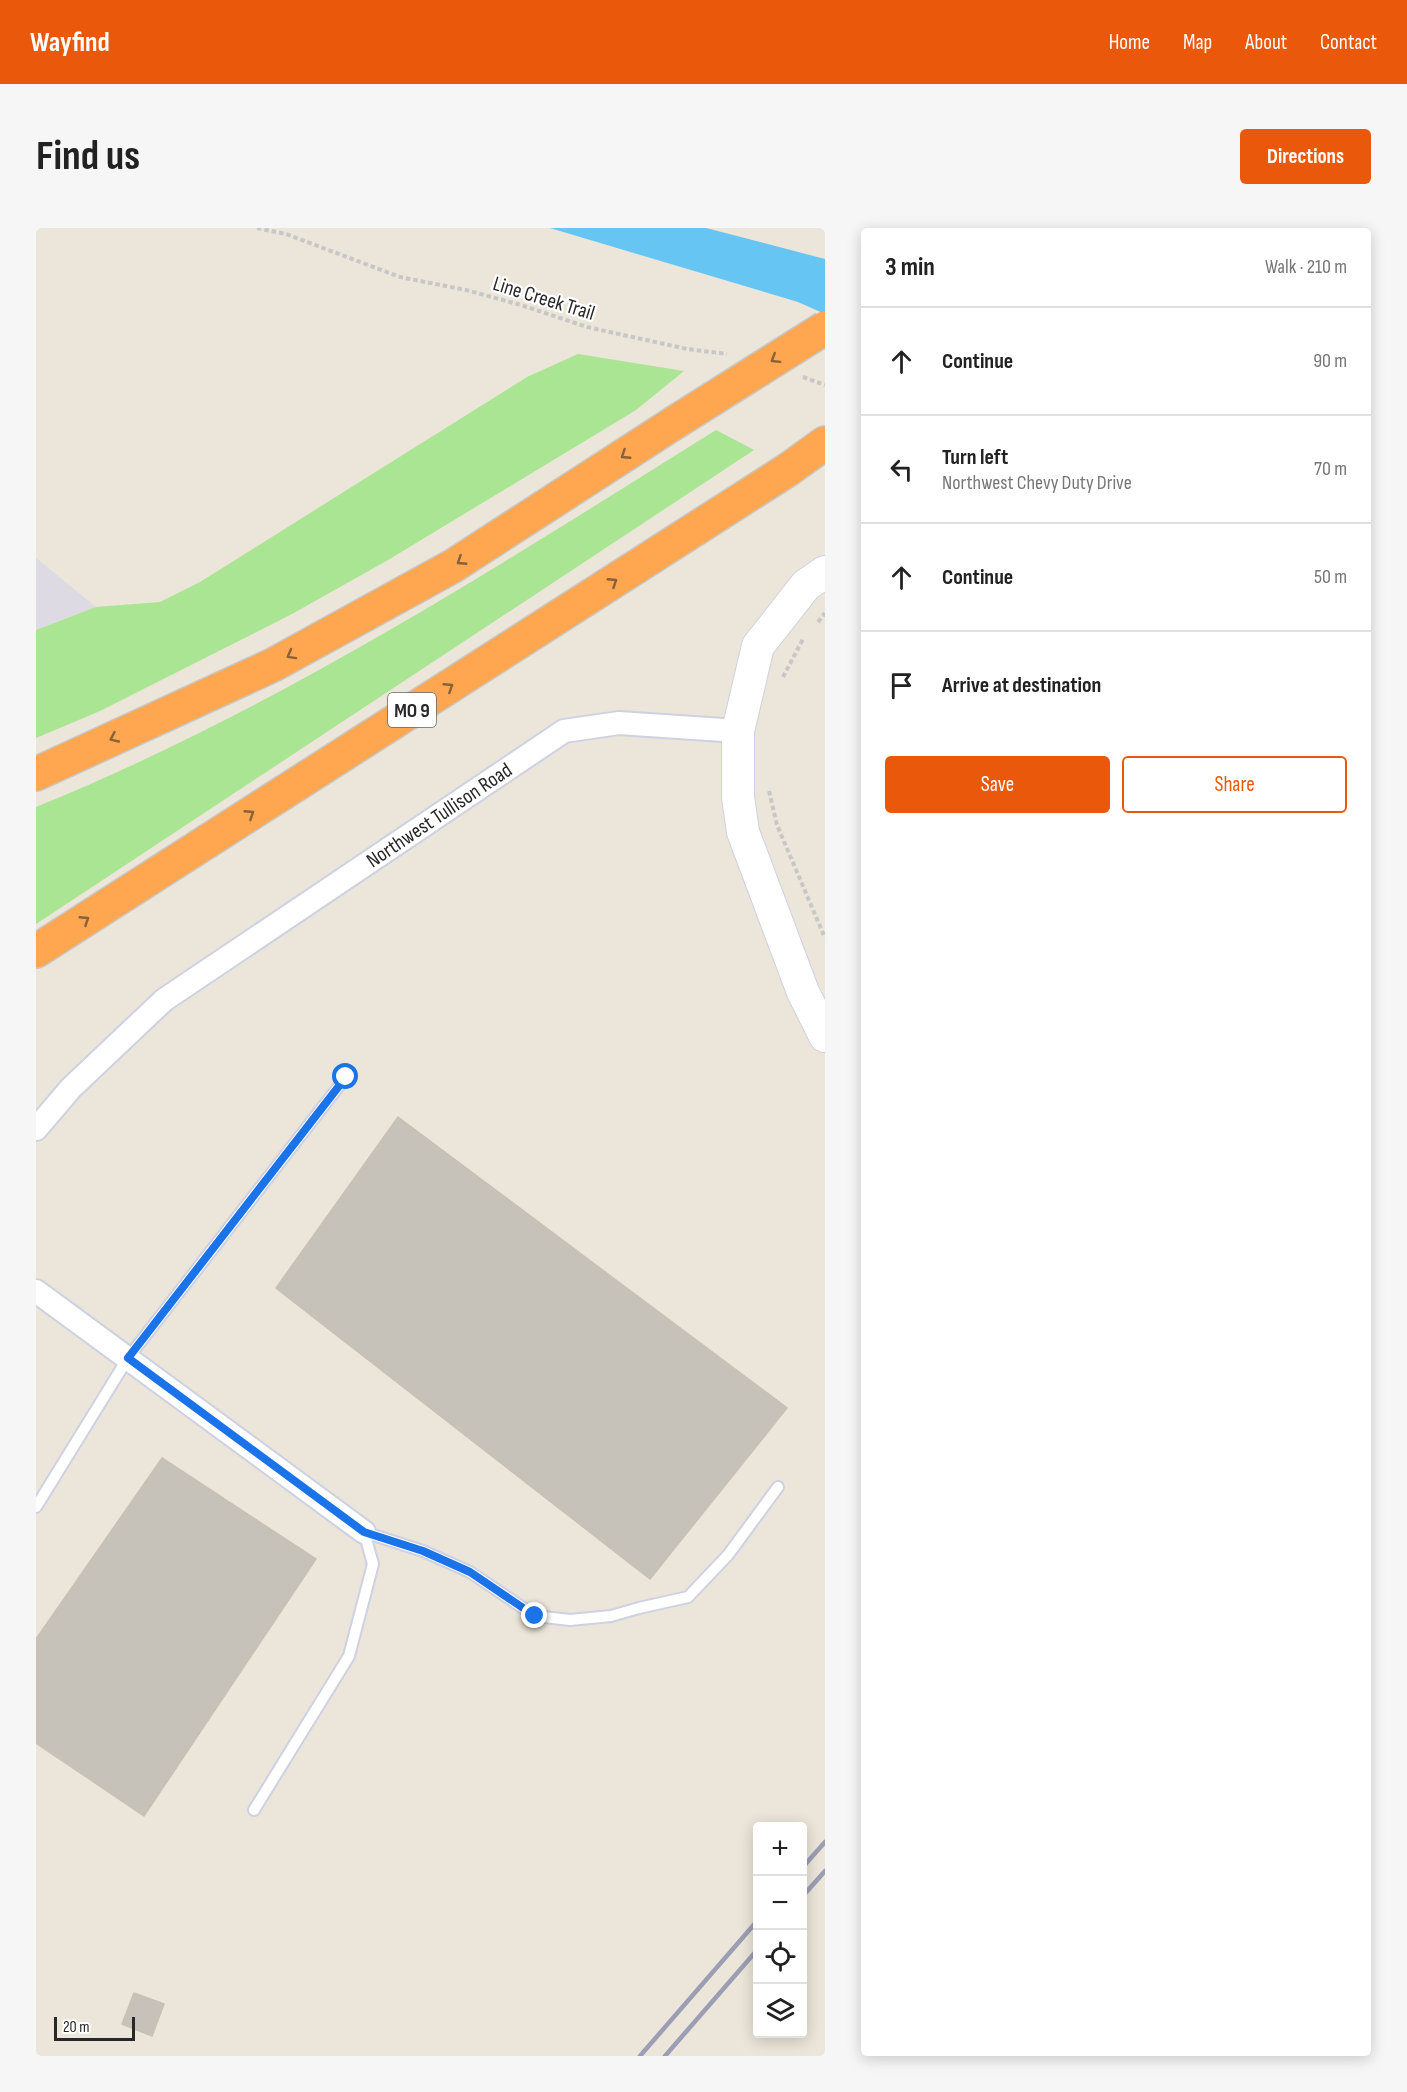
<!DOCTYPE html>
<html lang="en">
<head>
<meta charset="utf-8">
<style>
  :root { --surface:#fff; --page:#f6f6f6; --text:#222; --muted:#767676; --line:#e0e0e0; --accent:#ea580c }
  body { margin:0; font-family:"Sofia Sans Condensed",sans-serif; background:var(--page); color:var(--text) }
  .controls { position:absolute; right:18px; bottom:18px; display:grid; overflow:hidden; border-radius:6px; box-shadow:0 3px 15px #0003 }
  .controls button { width:54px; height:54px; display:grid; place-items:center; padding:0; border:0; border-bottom:2px solid var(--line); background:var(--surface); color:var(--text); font:30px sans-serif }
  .scale { position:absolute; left:18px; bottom:15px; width:81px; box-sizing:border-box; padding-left:6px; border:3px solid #282828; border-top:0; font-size:16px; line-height:21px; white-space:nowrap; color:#282828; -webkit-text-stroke:4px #fff; paint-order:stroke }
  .stop { position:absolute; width:18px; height:18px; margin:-14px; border:4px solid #1a73e8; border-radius:50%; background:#fff }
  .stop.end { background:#1a73e8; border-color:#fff; box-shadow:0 2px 6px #0008 }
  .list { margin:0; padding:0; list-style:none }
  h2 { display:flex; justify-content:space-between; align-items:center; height:78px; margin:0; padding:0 24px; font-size:26px }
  h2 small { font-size:20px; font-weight:400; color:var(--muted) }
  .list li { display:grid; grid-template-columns:39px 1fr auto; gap:18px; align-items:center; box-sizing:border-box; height:108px; padding:0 24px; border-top:2px solid var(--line) }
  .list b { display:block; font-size:22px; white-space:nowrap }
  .list p { margin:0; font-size:20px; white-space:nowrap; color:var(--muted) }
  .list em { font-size:20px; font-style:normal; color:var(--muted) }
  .actions { display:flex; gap:12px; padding:18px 24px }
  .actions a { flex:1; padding:14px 0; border:2px solid var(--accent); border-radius:6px; text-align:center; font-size:21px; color:var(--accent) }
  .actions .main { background:var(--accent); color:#fff }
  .icon { flex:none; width:33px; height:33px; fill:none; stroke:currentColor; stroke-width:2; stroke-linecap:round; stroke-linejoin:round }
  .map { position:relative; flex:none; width:789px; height:1828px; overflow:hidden; border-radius:6px }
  header { display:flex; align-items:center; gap:36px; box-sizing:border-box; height:84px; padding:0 30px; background:var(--accent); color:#fff }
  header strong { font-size:28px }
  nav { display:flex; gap:33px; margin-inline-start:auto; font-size:21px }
  .intro { display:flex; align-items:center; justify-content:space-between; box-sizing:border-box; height:144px; padding:0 36px }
  h1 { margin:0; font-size:42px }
  .button { padding:15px 27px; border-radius:6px; background:var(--accent); color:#fff; font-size:21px; font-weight:700 }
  main { display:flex; gap:36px; padding:0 36px }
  aside { flex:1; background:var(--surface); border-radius:6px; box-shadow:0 3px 15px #0003 }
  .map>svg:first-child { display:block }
  .industrial { fill:#dddae3 }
  .green { fill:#a9e592 }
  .water { fill:#66c5f3 }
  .building { fill:#c7c2b9; stroke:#c7c1b3; stroke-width:1.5 }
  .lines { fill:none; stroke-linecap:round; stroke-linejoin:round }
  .lane-casing { stroke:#ced1e2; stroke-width:14 }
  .street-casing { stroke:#ced1e2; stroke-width:26 }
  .secondary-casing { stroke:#ced1e2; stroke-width:34 }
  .highway-casing { stroke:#c7c7c7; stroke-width:36 }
  .path { stroke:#c7c7c7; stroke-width:4; stroke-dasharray:4.5 3; stroke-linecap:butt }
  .lane { stroke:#fff; stroke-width:10 }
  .street { stroke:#fff; stroke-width:22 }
  .secondary { stroke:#fff; stroke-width:32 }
  .highway { stroke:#ffa750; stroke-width:33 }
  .rail { stroke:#9c9eb4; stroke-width:4.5 }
  .highway-bridge-casing { stroke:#c7c7c7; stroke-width:36; stroke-linecap:butt }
  .highway-bridge { stroke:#ffa750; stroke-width:33 }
  .oneway { stroke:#89613a }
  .route { stroke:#1a73e8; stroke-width:8 }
  .labels { text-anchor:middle; stroke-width:4.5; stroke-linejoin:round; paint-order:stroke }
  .shield { fill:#fff; stroke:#686868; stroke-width:1.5 }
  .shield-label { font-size:20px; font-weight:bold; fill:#282828 }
  .street-label { font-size:21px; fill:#282828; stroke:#fff }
</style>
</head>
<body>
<header>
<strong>Wayfind</strong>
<nav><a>Home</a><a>Map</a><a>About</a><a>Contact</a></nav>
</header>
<div class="intro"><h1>Find us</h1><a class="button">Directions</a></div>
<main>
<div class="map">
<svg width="789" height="1828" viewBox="0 0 789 1828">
  <rect width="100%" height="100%" fill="#ece5d9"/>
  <!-- industrial -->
  <polygon class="industrial" points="0,330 60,379 0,402"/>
  <!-- green -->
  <g class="green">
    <polygon points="542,126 648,143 600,182 352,332 256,386 64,483 0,510 0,402 60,379 124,374 164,354 491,149"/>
    <path d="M 680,202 L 718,222 L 0,696 L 0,579 C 241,481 461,339 680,202 Z"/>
  </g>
  <!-- water -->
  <polygon class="water" points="514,0 670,0 789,31 789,86 762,74"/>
  <!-- building -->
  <g class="building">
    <polygon points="362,889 751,1180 614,1351 240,1060"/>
    <polygon points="126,1230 280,1331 108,1588 0,1515 0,1411"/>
    <polygon points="98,1765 128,1776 116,1808 86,1796"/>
  </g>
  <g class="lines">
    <!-- lane casing -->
    <g class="lane-casing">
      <g id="lane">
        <polyline points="0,1279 92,1130 310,849"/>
        <polyline points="328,1304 387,1323 434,1344 499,1388 534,1392 575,1388 603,1380 652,1369 692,1327 742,1259"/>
        <polyline points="218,1582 313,1428 337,1336 328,1304"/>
      </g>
    </g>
    <!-- street casing -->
    <g class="street-casing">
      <g id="street">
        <polyline points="0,901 35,860 128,772 528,503 583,495 702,503"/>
        <polyline points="0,1063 328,1304"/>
      </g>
    </g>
    <!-- secondary casing -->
    <g class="secondary-casing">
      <polyline id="secondary" points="789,344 770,357 722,418 702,503 702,569 707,604 767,764 789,808"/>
    </g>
    <!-- highway casing -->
    <g class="highway-casing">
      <g id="highway">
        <polyline points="0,546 237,437 417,338 638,195"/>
        <polyline points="0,723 753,241 789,215"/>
      </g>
    </g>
    <!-- path -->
    <g class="path">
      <polyline points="221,0 250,6 364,49 430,62 485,77 551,99 651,121 691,126"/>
      <polyline points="767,149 789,157"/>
      <polyline points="782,394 789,385"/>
      <polyline points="747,449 767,411"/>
      <polyline points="733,563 741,597 789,710"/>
    </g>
    <!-- lane -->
    <use href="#lane" class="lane"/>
    <!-- street -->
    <use href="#street" class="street"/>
    <!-- secondary -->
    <use href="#secondary" class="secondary"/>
    <!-- highway -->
    <use href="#highway" class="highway"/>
    <!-- rail -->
    <g class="rail">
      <polyline points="766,1640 789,1614"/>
      <polyline points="766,1669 789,1643"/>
      <polyline points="604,1828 722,1692"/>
      <polyline points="629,1828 722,1721"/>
    </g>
    <!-- highway-bridge casing -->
    <g class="highway-bridge-casing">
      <polyline id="highway-bridge" points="638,195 789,100"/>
    </g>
    <!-- highway-bridge -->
    <use href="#highway-bridge" class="highway-bridge"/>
  </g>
  <!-- one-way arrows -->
  <defs><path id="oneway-chevron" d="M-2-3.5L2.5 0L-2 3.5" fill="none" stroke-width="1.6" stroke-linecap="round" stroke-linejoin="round" transform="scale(1.5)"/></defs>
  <g class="oneway">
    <use href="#oneway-chevron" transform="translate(739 131) rotate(148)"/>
    <use href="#oneway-chevron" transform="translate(589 227) rotate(147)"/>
    <use href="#oneway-chevron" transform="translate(425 333) rotate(147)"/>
    <use href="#oneway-chevron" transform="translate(577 354) rotate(-33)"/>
    <use href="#oneway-chevron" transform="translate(255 427) rotate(151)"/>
    <use href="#oneway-chevron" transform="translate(413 459) rotate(-33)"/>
    <use href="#oneway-chevron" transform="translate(78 510) rotate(155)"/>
    <use href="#oneway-chevron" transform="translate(214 586) rotate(-33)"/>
    <use href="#oneway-chevron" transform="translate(49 692) rotate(-33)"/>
  </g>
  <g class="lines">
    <!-- route -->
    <polyline class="route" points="310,849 92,1130 328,1304 387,1323 434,1344 499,1388"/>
  </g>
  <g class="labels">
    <!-- shield labels -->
    <rect class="shield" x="352" y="465" width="48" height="34" rx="4.5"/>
    <g class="shield-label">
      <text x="376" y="489">MO 9</text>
    </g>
    <!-- street labels -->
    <g class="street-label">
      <text transform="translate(508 70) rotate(17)" y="7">Line Creek Trail</text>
      <text transform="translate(403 587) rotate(-34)" y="7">Northwest Tullison Road</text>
    </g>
  </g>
</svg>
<div class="controls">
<button>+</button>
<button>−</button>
<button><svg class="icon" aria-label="locate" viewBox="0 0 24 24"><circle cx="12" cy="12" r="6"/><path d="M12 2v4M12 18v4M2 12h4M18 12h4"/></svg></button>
<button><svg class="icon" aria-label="layers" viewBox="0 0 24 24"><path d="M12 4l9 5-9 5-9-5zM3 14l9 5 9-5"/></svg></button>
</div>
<div class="scale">20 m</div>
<div class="stop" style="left:310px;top:849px"></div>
<div class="stop end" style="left:499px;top:1388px"></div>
</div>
<aside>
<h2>3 min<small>Walk · 210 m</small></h2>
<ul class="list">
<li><svg class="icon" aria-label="ahead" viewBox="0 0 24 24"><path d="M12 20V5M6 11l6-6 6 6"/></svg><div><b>Continue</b></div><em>90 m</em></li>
<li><svg class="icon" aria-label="left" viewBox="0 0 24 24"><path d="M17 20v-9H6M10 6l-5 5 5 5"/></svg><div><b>Turn left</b><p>Northwest Chevy Duty Drive</p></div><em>70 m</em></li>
<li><svg class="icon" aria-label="ahead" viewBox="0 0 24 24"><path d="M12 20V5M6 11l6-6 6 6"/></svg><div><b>Continue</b></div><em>50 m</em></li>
<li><svg class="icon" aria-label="arrive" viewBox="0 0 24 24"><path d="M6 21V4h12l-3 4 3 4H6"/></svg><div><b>Arrive at destination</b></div></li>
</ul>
<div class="actions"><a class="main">Save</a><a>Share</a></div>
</aside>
</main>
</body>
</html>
